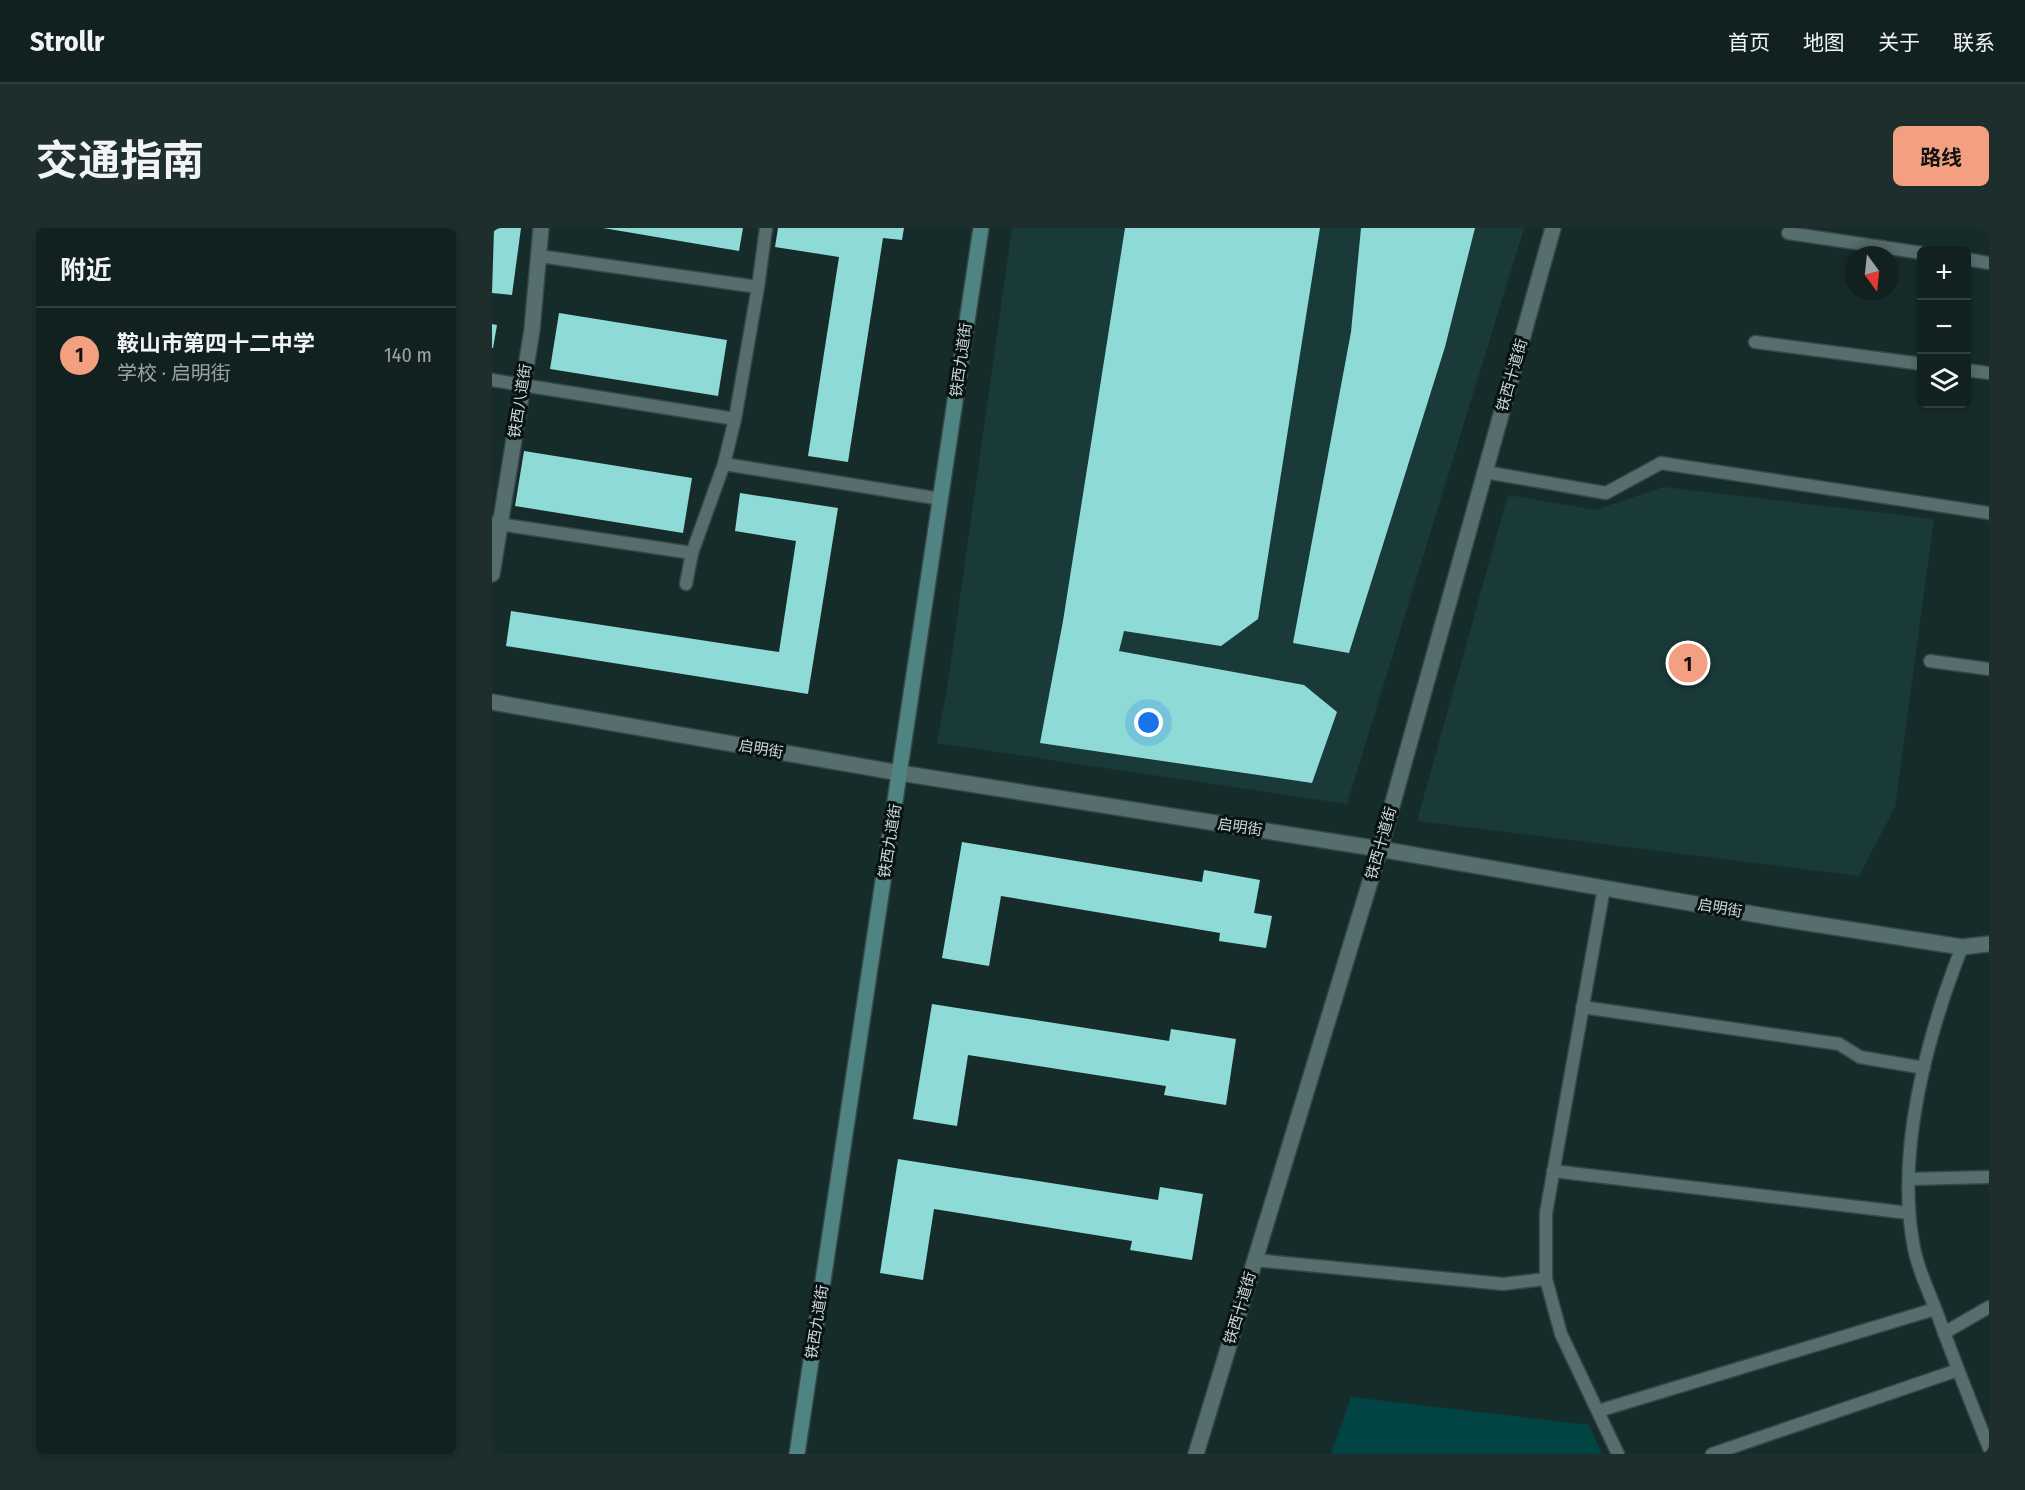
<!DOCTYPE html>
<html lang="zh">
<head>
<meta charset="utf-8">
<style>
  :root { --surface:#102120; --page:#1e2e2d; --text:#f1f3f6; --muted:#9ca3a5; --line:#303e3e; --accent:#f2a07f }
  body { margin:0; font-family:"Fira Sans Condensed","Noto Sans SC",sans-serif; background:var(--page); color:var(--text) }
  .controls { position:absolute; right:18px; top:18px; display:grid; overflow:hidden; border-radius:9px; box-shadow:0 3px 9px #0003 }
  .controls button { width:54px; height:54px; display:grid; place-items:center; padding:0; border:0; border-bottom:2px solid var(--line); background:var(--surface); color:var(--text); font:30px sans-serif }
  .compass { position:absolute; left:1353px; top:18px; width:54px; height:54px; border-radius:50%; background:var(--surface); box-shadow:0 3px 9px #0003; rotate:165deg }
  .you { position:absolute; left:657px; top:495px; width:21px; height:21px; margin:-15px; border:4px solid #fff; border-radius:50%; background:#1a73e8; box-shadow:0 0 0 9px #1a73e833 }
  .badge { display:grid; place-items:center; width:39px; height:39px; border-radius:50%; background:var(--accent); color:#111; font-size:20px; font-weight:700 }
  .pin { position:absolute; translate:-50% -50%; border:3px solid #fff; box-shadow:0 2px 6px #0006 }
  .list { margin:0; padding:0; list-style:none }
  h2 { display:flex; justify-content:space-between; align-items:center; height:78px; margin:0; padding:0 24px; font-size:26px }
  h2 small { font-size:20px; font-weight:400; color:var(--muted) }
  .list li { display:grid; grid-template-columns:39px 1fr auto; gap:18px; align-items:center; box-sizing:border-box; height:96px; padding:0 24px; border-top:2px solid var(--line) }
  .list b { display:block; font-size:22px; white-space:nowrap }
  .list p { margin:0; font-size:20px; white-space:nowrap; color:var(--muted) }
  .list em { font-size:20px; font-style:normal; color:var(--muted) }
  .icon { flex:none; width:33px; height:33px; fill:none; stroke:currentColor; stroke-width:2; stroke-linecap:round; stroke-linejoin:round }
  .map { position:relative; flex:none; width:1497px; height:1226px; overflow:hidden; border-radius:9px }
  header { display:flex; align-items:center; gap:36px; box-sizing:border-box; height:84px; padding:0 30px; background:var(--surface); border-bottom:2px solid var(--line) }
  header strong { font-size:28px }
  nav { display:flex; gap:33px; margin-inline-start:auto; font-size:21px }
  .intro { display:flex; align-items:center; justify-content:space-between; box-sizing:border-box; height:144px; padding:0 36px }
  h1 { margin:0; font-size:42px }
  .button { padding:15px 27px; border-radius:9px; background:var(--accent); color:#111; font-size:21px; font-weight:700 }
  main { display:flex; gap:36px; padding:0 36px }
  aside { flex:1; background:var(--surface); border-radius:9px; box-shadow:0 3px 9px #0003 }
  .map>svg:first-child { display:block }
  .built { fill:#1a3a39 }
  .green { fill:#004544 }
  .building { fill:#8ddad7 }
  .lines { fill:none; stroke-linecap:round; stroke-linejoin:round }
  .service-casing { stroke:#364746; stroke-width:15 }
  .minor-casing { stroke:#364746; stroke-width:18 }
  .secondary-casing { stroke:#364746; stroke-width:18 }
  .service { stroke:#566e6d; stroke-width:12 }
  .minor { stroke:#566e6d; stroke-width:15 }
  .secondary { stroke:#508483; stroke-width:15 }
  .labels { text-anchor:middle; stroke-width:6; stroke-linejoin:round; paint-order:stroke }
  .street-label { font-size:15px; fill:#ccd9d8; stroke:#091212 }
</style>
</head>
<body>
<header>
<strong>Strollr</strong>
<nav><a>首页</a><a>地图</a><a>关于</a><a>联系</a></nav>
</header>
<div class="intro"><h1>交通指南</h1><a class="button">路线</a></div>
<main>
<aside>
<h2>附近<small></small></h2>
<ul class="list">
<li><span class="badge">1</span><div><b>鞍山市第四十二中学</b><p>学校 · 启明街</p></div><em>140 m</em></li>
</ul>
</aside>
<div class="map">
<svg width="1497" height="1226" viewBox="0 0 1497 1226">
  <rect width="100%" height="100%" fill="#162c2b"/>
  <!-- built -->
  <g class="built">
    <polygon points="520,0 1032,0 855,576 445,515 457,448"/>
    <polygon points="1172,259 1442,291 1403,579 1367,648 925,593 1016,267 1103,282"/>
  </g>
  <!-- green -->
  <polygon class="green" points="859,1169 1097,1197 1110,1226 839,1226"/>
  <!-- building -->
  <g class="building">
    <polygon points="2,0 29,0 20,67 0,65"/>
    <polygon points="111,0 251,0 247,23"/>
    <polygon points="286,0 412,0 410,12 391,10 356,234 316,228 347,29 283,19"/>
    <polygon points="633,0 828,0 766,391 729,418 632,403 627,423 812,457 845,484 820,555 548,515 571,393"/>
    <polygon points="869,0 983,0 953,119 857,425 801,415 859,104"/>
    <polygon points="67,85 235,112 226,168 58,141"/>
    <polygon points="0,96 5,97 1,120 0,120"/>
    <polygon points="32,223 200,250 191,305 23,278"/>
    <polygon points="248,265 346,280 316,466 14,418 19,383 287,424 304,313 243,303"/>
    <polygon points="470,614 710,654 712,642 768,652 762,685 780,688 774,720 727,713 728,705 509,668 497,738 450,730"/>
    <polygon points="440,776 677,813 679,801 744,811 734,877 672,867 674,858 476,827 465,898 421,891"/>
    <polygon points="406,931 666,972 668,959 711,966 700,1032 638,1022 640,1013 442,981 431,1052 388,1045"/>
  </g>
  <g class="lines">
    <!-- service casing -->
    <g class="service-casing">
      <g id="service">
        <polyline points="1296,5 1430,25"/>
        <polyline points="47,28 266,59 243,191 232,236 200,325"/>
        <polyline points="1474,31 1497,35"/>
        <polyline points="266,59 274,0"/>
        <polyline points="1263,114 1430,136"/>
        <polyline points="1474,142 1497,145"/>
        <polyline points="0,152 243,191"/>
        <polyline points="232,236 449,271"/>
        <polyline points="993,244 1114,265 1169,235 1497,285"/>
        <polyline points="0,295 200,325 194,356"/>
        <polyline points="1438,433 1497,441"/>
        <polyline points="1112,660 1054,985 1054,1051 1069,1106 1126,1226"/>
        <path d="M 1470,719 C 1435,808 1403,925 1422,1020 C 1426,1042 1437,1064 1445,1085 C 1461,1130 1479,1175 1497,1220"/>
        <polyline points="1090,779 1347,816 1368,829 1432,840"/>
        <polyline points="1061,943 1417,985"/>
        <polyline points="1417,951 1497,949"/>
        <polyline points="763,1032 1011,1056 1054,1051"/>
        <polyline points="1452,1105 1497,1079"/>
        <polyline points="1106,1183 1443,1081"/>
        <polyline points="1220,1226 1466,1142"/>
      </g>
    </g>
    <!-- minor casing -->
    <g class="minor-casing">
      <g id="minor">
        <polyline points="0,346 40,102 49,0"/>
        <polyline points="0,474 408,545 888,621 1284,690 1470,719 1497,716"/>
        <polyline points="704,1226 888,621 1061,0"/>
      </g>
    </g>
    <!-- secondary casing -->
    <g class="secondary-casing">
      <polyline id="secondary" points="305,1226 489,0"/>
    </g>
    <!-- service -->
    <use href="#service" class="service"/>
    <!-- minor -->
    <use href="#minor" class="minor"/>
    <!-- secondary -->
    <use href="#secondary" class="secondary"/>
  </g>
  <g class="labels">
    <!-- street labels -->
    <g class="street-label">
      <text transform="translate(469 132) rotate(-82)" y="5">铁西九道街</text>
      <text transform="translate(1020 147) rotate(-74)" y="5">铁西十道街</text>
      <text transform="translate(28 173) rotate(-81)" y="5">铁西八道街</text>
      <text transform="translate(269 521) rotate(10)" y="5">启明街</text>
      <text transform="translate(748 599) rotate(9)" y="5">启明街</text>
      <text transform="translate(398 613) rotate(-81)" y="5">铁西九道街</text>
      <text transform="translate(889 615) rotate(-74)" y="5">铁西十道街</text>
      <text transform="translate(1228 680) rotate(10)" y="5">启明街</text>
      <text transform="translate(748 1080) rotate(-73)" y="5">铁西十道街</text>
      <text transform="translate(325 1094) rotate(-81)" y="5">铁西九道街</text>
    </g>
  </g>
</svg>
<div class="controls">
<button>+</button>
<button>−</button>
<button><svg class="icon" aria-label="layers" viewBox="0 0 24 24"><path d="M12 4l9 5-9 5-9-5zM3 14l9 5 9-5"/></svg></button>
</div>
<svg class="compass" viewBox="-18 -18 36 36"><path d="M0-13l5 13h-10z" fill="#e53935"/><path d="M0 13l5-13h-10z" fill="#9ca3a5"/></svg>
<div class="you"></div>
<div class="pin badge" style="left:1196px;top:435px">1</div>
</div>
</main>
</body>
</html>
